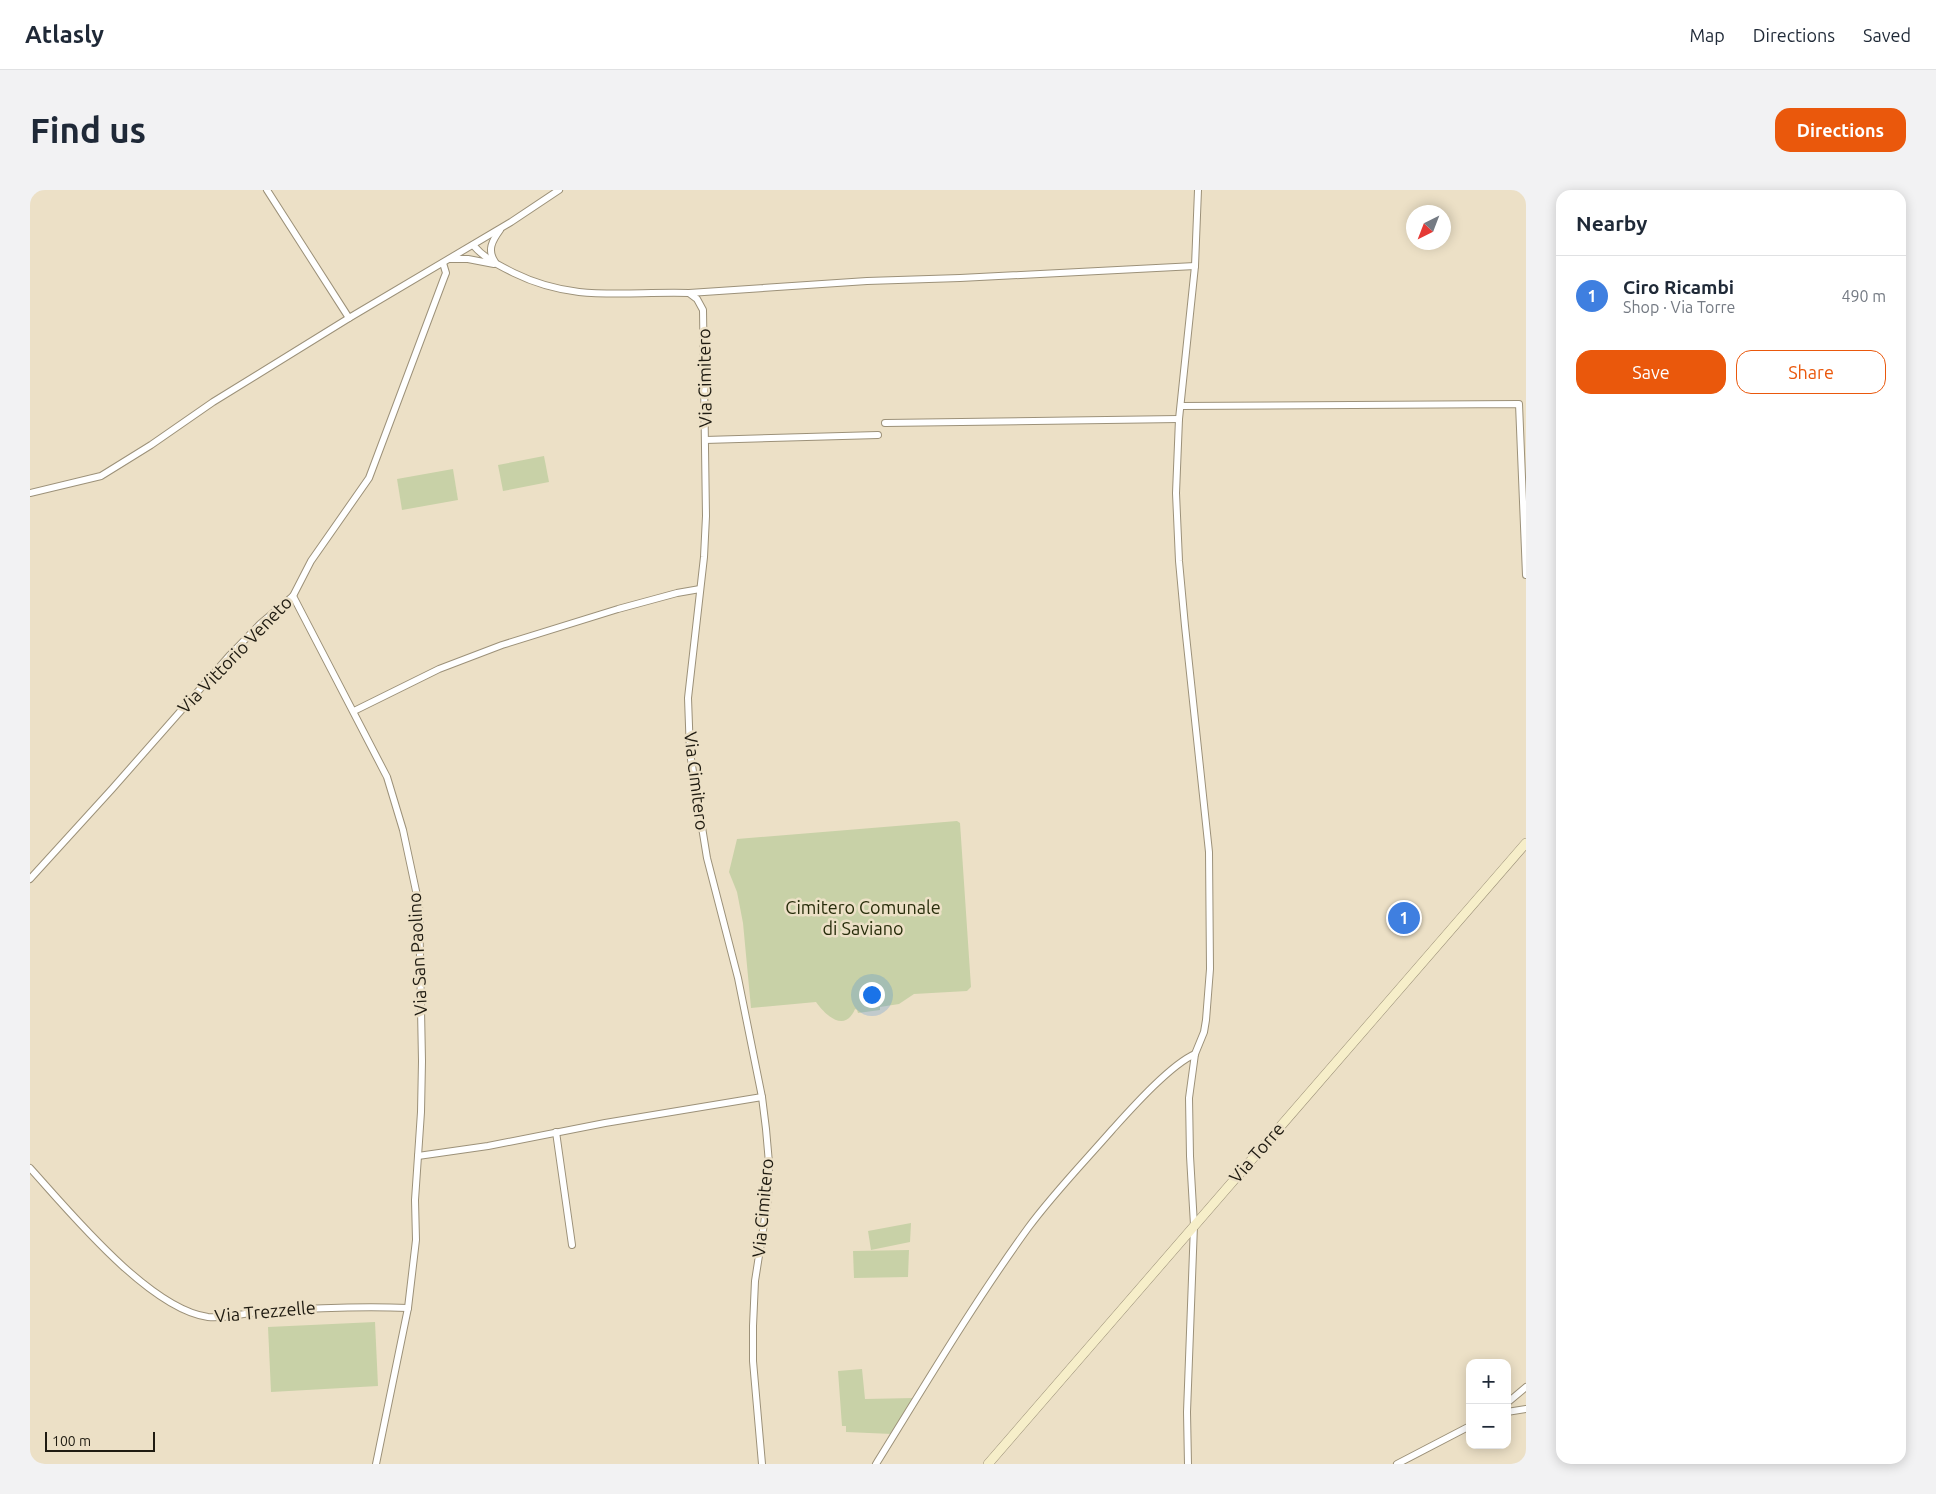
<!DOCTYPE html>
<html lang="en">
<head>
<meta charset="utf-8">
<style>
  :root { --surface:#fff; --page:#f2f2f3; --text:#1f2937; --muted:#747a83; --line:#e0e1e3; --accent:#ea580c }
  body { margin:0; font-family:Ubuntu,sans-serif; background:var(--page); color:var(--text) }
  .controls { position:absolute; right:15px; bottom:15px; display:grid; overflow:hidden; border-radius:10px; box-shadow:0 2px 12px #0003 }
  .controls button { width:45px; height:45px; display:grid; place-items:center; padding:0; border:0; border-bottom:1px solid var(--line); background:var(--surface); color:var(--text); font:25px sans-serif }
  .compass { position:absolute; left:1376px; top:15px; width:45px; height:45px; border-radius:50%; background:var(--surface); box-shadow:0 2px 12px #0003; rotate:222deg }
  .scale { position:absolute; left:15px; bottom:12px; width:110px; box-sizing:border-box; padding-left:5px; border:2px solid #1f1b11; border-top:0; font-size:14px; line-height:18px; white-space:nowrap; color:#1f1b11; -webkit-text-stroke:4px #ece0c6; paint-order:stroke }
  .you { position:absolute; left:841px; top:804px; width:18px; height:18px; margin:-12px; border:4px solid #fff; border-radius:50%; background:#1a73e8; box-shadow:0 0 0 8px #1a73e833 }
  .badge { display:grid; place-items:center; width:32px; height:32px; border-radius:50%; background:var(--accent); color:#fff; font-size:16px; font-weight:700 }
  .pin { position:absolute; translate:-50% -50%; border:2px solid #fff; box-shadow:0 1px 5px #0006 }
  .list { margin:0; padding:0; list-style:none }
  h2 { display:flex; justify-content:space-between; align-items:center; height:65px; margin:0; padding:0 20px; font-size:21px }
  h2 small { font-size:16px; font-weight:400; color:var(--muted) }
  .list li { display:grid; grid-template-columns:32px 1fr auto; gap:15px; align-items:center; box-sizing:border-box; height:80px; padding:0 20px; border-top:1px solid var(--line) }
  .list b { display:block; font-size:19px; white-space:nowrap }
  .list p { margin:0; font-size:16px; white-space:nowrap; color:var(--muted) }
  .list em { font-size:16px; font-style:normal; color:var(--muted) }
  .actions { display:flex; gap:10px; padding:15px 20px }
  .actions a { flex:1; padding:11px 0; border:1px solid var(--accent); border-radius:15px; text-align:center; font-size:18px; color:var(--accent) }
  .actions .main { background:var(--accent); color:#fff }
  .map { position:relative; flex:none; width:1496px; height:1274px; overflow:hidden; border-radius:15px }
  header { display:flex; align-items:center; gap:30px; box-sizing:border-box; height:70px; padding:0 25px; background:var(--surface); border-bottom:1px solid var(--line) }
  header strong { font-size:24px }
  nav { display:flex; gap:28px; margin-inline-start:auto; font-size:18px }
  .intro { display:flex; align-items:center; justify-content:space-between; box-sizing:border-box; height:120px; padding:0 30px }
  h1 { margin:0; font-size:35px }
  .button { padding:12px 22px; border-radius:15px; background:var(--accent); color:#fff; font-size:18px; font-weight:700 }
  main { display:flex; gap:30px; padding:0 30px }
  aside { flex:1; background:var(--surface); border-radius:15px; box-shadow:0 2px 12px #0003 }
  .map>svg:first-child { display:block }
  .green { fill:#c8d1a7 }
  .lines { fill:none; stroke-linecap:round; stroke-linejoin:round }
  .minor-casing { stroke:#9c9179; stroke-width:8 }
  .secondary-casing { stroke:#9c9179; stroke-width:10 }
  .minor { stroke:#fff; stroke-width:6 }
  .secondary { stroke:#f6eec9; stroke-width:9 }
  .labels { text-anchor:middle; stroke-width:5; stroke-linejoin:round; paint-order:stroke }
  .street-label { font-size:18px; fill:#1f1b11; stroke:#ece0c6 }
  .park-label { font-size:18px; fill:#282d0b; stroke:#ece0c6 }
</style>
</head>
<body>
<header>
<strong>Atlasly</strong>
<nav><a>Map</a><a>Directions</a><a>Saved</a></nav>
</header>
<div class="intro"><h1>Find us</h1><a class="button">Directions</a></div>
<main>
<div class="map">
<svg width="1496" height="1274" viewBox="0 0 1496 1274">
  <rect width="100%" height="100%" fill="#ece0c6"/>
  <!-- green -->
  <g class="green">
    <polygon points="514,266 519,292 473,301 468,275"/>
    <polygon points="423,279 428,310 372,320 367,289"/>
    <path d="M 927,631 L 930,633 L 941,797 L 937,801 L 884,804 L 869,814 L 850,817 L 850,820 L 828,823 L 827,820 L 825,819 C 815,843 796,826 786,812 L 721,818 L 713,733 L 707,702 L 699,682 L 707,649 Z"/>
    <polygon points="881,1033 880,1052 841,1060 838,1041"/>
    <polygon points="879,1060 878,1087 824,1088 823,1061"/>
    <polygon points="345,1132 348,1196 241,1202 238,1137"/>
    <polygon points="832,1179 835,1209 884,1208 862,1244 816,1242 816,1236 812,1236 808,1181"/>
  </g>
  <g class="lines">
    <!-- minor casing -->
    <g class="minor-casing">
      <g id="minor">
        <polyline points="237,0 319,128"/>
        <path d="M 443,55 C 454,68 468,75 484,83 C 545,113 595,101 659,103 L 667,109 L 673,120 L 676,326 L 674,367 L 658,508 L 660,563 L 677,668 L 708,788 L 732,907 L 736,939 L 739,973 L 738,1008 L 725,1091 L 723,1136 L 723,1171 L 732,1274"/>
        <polyline points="420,69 438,69 464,74"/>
        <path d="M 465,72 C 457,60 462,51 470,40"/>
        <polyline points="659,103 837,91 930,88 1165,76"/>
        <polyline points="1151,216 1489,214 1496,385"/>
        <polyline points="855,233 1149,229"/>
        <polyline points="675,250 848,245"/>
        <polyline points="0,303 71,286 121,255 183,212 319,128 481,32 529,0"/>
        <polyline points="263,406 357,587 373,640 389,715 392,871 391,922 385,1010 386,1050 378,1118 346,1274"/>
        <polyline points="324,521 409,479 472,455 588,419 647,403 670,399"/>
        <polyline points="0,689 82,599 200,465 230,434 263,406 281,371 339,288 414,88 416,83 413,73"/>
        <polyline points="526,942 542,1055"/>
        <polyline points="388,966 458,956 575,933 732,907"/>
        <path d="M 0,978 C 39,1021 119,1119 178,1127 C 197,1129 218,1122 238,1121 C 285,1118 331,1116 378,1118"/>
        <polyline points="1477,1213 1496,1197"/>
        <polyline points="1477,1222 1496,1219"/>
        <path d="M 846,1274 C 895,1195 943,1114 998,1038 C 1023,1004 1054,972 1082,940 C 1101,919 1140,875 1165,864"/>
        <polyline points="1158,1274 1157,1222 1164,1035 1160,966 1159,908 1165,864 1174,842 1176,830 1180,779 1179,662 1155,436 1149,371 1146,303 1149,229 1165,76 1168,0"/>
        <polyline points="1367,1274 1440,1236"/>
      </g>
    </g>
    <!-- secondary casing -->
    <g class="secondary-casing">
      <polyline id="secondary" points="958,1274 1496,653"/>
    </g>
    <!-- minor -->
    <use href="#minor" class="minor"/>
    <!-- secondary -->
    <use href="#secondary" class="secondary"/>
  </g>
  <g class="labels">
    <!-- street labels -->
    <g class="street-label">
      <text transform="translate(675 188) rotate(-91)" y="6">Via Cimitero</text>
      <text transform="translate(205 465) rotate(-46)" y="6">Via Vittorio Veneto</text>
      <text transform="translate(666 591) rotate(83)" y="6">Via Cimitero</text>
      <text transform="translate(388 764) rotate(-93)" y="6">Via San Paolino</text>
      <text transform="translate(1227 963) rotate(-49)" y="6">Via Torre</text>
      <text transform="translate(733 1018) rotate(-85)" y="6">Via Cimitero</text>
      <text transform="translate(235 1122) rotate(-5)" y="6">Via Trezzelle</text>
    </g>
    <!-- park labels -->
    <g class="park-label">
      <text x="833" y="724">Cimitero Comunale<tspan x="833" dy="21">di Saviano</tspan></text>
    </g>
  </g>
</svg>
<div class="controls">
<button>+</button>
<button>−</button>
</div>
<svg class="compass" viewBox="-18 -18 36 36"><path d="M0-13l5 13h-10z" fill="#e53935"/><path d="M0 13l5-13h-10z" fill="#747a83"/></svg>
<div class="scale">100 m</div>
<div class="you"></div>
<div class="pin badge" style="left:1374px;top:728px;background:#3f7fe0">1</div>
</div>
<aside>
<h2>Nearby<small></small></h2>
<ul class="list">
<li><span class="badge" style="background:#3f7fe0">1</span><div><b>Ciro Ricambi</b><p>Shop · Via Torre</p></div><em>490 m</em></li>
</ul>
<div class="actions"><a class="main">Save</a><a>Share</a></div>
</aside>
</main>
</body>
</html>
